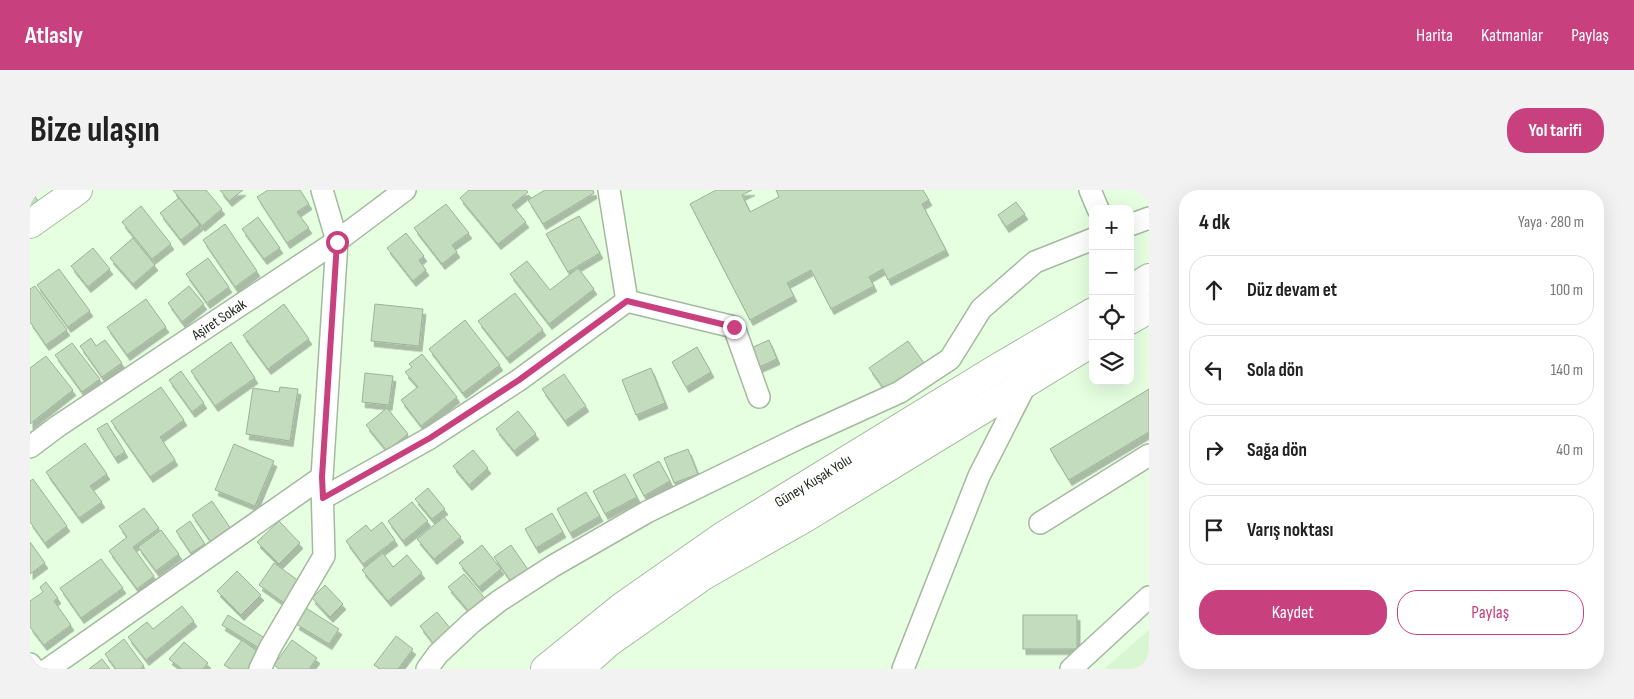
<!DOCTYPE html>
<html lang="tr">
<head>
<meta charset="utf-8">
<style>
  :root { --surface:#fff; --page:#f2f2f2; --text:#222; --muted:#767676; --line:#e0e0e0; --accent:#c8407e }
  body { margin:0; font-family:"Sofia Sans Condensed",sans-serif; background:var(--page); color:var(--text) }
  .controls { position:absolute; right:15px; top:15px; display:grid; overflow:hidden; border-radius:10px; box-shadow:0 5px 20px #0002 }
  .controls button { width:45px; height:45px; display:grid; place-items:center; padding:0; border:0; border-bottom:1px solid var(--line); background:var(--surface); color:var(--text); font:25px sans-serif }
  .stop { position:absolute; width:15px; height:15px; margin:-11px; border:4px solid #c8407e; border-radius:50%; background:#fff }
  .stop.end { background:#c8407e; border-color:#fff; box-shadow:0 1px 5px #0008 }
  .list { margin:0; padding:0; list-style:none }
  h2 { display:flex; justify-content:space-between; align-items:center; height:65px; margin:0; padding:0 20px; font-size:21px }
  h2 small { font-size:16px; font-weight:400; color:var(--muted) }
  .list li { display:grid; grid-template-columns:32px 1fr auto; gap:15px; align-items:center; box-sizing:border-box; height:70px; margin:0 10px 10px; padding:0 10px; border:1px solid var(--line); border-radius:20px }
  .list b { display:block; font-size:19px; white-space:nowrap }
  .list em { font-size:16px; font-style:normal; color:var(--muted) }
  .actions { display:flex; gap:10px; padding:15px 20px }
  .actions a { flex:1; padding:11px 0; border:1px solid var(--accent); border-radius:20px; text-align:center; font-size:18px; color:var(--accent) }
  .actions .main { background:var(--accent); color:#fff }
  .icon { flex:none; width:28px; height:28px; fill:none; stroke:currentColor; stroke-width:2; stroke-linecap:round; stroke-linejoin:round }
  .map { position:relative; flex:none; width:1119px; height:479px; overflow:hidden; border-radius:20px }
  header { display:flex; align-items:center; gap:30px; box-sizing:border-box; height:70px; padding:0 25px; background:var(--accent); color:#fff }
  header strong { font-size:24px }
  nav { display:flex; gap:28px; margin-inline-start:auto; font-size:18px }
  .intro { display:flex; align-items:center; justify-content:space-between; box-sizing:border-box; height:120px; padding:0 30px }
  h1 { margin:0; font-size:35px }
  .button { padding:12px 22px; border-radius:20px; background:var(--accent); color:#fff; font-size:18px; font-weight:700 }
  main { display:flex; gap:30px; padding:0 30px }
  aside { flex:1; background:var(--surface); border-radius:20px; box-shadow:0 5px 20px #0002 }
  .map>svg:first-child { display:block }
  .built { fill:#d8f6d1 }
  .building { fill:#c4dcbe; stroke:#9bb296; filter:url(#shadow) }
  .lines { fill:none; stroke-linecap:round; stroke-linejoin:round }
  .minor-casing { stroke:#a3ba9e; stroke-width:24 }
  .major-casing { stroke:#a3ba9e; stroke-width:30 }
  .minor { stroke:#fff; stroke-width:21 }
  .major { stroke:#fff; stroke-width:28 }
  .route { stroke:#c8407e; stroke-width:6 }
  .labels { text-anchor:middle; stroke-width:4; stroke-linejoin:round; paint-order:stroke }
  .street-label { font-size:15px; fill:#1d261b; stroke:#e6ffe1 }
</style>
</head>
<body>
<header>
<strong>Atlasly</strong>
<nav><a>Harita</a><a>Katmanlar</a><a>Paylaş</a></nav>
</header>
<div class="intro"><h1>Bize ulaşın</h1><a class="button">Yol tarifi</a></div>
<main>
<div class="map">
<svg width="1119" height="479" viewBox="0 0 1119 479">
  <defs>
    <filter id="shadow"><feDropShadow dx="3" dy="5.5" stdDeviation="0" flood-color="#0004"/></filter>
  </defs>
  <rect width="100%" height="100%" fill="#e6ffe1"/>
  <!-- built -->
  <polygon class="built" points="1119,440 1119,479 1074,479"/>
  <!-- building -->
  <g class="building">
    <polygon points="0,0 13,17 0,27"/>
    <polygon points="143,0 176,0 192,19 172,36"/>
    <polygon points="190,0 213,0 199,11"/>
    <polygon points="238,0 270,0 279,14 267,22 279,38 257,53 227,7"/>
    <polygon points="439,0 496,0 498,2 482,15 496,32 468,54 430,8"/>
    <polygon points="515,0 563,0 564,3 513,34 498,10"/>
    <polygon points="686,0 722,0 712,5 720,22 749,7 746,0 893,0 899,10 892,14 916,60 858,90 853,79 839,87 844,96 801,119 781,80 757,93 764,106 720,130 660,14"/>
    <polygon points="149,8 170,35 151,50 130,23"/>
    <polygon points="986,12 995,24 976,37 968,25"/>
    <polygon points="416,14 439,43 422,55 427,62 412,74 384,38"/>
    <polygon points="111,16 141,54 122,69 92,32"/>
    <polygon points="549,26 570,63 538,82 516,44"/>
    <polygon points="228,27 250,58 234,69 212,39"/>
    <polygon points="195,34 227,81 205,97 173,50"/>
    <polygon points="376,43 394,66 389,70 396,80 383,91 357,58"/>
    <polygon points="103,48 125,75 103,94 80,68"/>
    <polygon points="63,58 80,79 58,97 41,76"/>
    <polygon points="178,68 199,97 177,113 156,84"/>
    <polygon points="497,71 520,100 548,78 564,99 519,134 480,84"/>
    <polygon points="29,79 60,121 38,137 7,95"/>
    <polygon points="5,96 37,140 16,155 0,132 0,99"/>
    <polygon points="159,96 174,114 152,132 138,113"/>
    <polygon points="485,103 513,140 477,168 448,131"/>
    <polygon points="116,109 136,137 97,165 77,137"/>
    <polygon points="254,114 279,149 238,179 213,145"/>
    <polygon points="345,114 393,119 389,156 341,151"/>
    <polygon points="435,130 470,175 433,203 399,159"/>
    <polygon points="61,148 66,156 75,150 92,173 72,187 50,156"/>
    <polygon points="739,150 747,169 727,178 719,159"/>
    <polygon points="878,151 894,173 855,200 839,178"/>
    <polygon points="201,152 225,188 185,216 161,181"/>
    <polygon points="42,153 70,189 52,202 25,165"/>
    <polygon points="667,157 681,182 656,197 642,172"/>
    <polygon points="392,164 427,207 391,236 371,210 388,197 375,182 382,177 379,174"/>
    <polygon points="16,166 43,200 0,234 0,178"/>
    <polygon points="621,178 635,213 606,225 592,190"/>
    <polygon points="151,181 174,213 162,222 139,190"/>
    <polygon points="335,183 363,186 359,215 332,212"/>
    <polygon points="534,184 556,216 535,231 512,199"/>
    <polygon points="131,197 154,230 130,247 145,270 120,287 81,231"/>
    <polygon points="250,197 268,199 260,251 216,244 223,198 249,202"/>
    <polygon points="1119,199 1119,242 1039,290 1020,259"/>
    <polygon points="357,218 378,244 357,261 336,235"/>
    <polygon points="488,221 506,244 484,261 466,239"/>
    <polygon points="77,233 95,262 85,268 67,239"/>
    <polygon points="55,253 77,284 60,296 72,312 49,328 16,282"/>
    <polygon points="204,254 244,271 225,316 185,300"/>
    <polygon points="658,259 668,284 644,293 634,268"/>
    <polygon points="443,260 458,278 439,295 423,276"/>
    <polygon points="629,271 640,291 614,306 603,285"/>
    <polygon points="595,284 607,307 575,324 563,301"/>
    <polygon points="3,289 37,336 15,353 0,332 0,291"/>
    <polygon points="398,298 415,319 402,329 385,309"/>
    <polygon points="556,302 570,326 540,343 527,319"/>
    <polygon points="182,311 201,339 181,352 162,325"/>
    <polygon points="382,312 398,331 373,351 358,331"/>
    <polygon points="114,318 129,338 103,357 124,386 107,399 79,361 97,347 89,336"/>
    <polygon points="522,323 533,342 506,358 495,339"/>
    <polygon points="414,327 431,347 404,369 387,349"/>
    <polygon points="160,331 175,354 161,363 146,341"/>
    <polygon points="249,331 270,353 249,374 227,352"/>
    <polygon points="352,332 365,350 333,374 316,351 336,335 341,341"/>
    <polygon points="131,340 149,364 126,381 108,357"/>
    <polygon points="0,352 15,373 0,384"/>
    <polygon points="452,355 471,379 449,397 429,373"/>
    <polygon points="481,355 499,381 482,393 464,367"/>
    <polygon points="353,363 363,377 377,365 392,383 358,411 332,380"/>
    <polygon points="71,369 93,398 51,428 30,398"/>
    <polygon points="244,373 273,394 257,415 229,395"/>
    <polygon points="207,381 231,405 211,425 187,401"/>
    <polygon points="434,384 459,413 443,426 418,397"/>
    <polygon points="16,392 28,408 24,411 41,435 14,455 0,437 0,411 13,402 10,397"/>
    <polygon points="295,395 313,414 300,427 282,408"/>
    <polygon points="152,416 164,431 116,470 98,447 117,432 123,439"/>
    <polygon points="276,418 309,439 299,454 266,434"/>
    <polygon points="407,422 425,444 407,458 390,436"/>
    <polygon points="198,425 238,450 232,460 192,435"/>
    <rect x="993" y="425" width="54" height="34"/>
    <polygon points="366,446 383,459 368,479 350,479 344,475"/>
    <polygon points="94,449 114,476 110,479 86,479 75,464"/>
    <polygon points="212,450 230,463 219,479 201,479 194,475"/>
    <polygon points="262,450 287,468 279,479 249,479 244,475"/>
    <polygon points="154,452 178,473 173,479 152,479 139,469"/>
    <polygon points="72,469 80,479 59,479"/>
  </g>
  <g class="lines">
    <!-- minor casing -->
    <g class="minor-casing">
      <g id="minor">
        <polyline points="579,0 597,111"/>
        <polyline points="1060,0 1068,19"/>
        <polyline points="1100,35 1119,28"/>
        <path id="s1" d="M 0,257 L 28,236 L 307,51 L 375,0"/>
        <polyline points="293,308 400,248 489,190 597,111 704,137 729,207"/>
        <polyline points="1010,333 1119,265"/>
        <polyline points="0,474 4,479"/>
        <polyline points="18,479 292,287 307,51 292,0"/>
        <polyline points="230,479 240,458 294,366 292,295"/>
        <polyline points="397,479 408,464 441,433 469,411 523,376 617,322 771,247 870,202 920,169 951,119 1005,72 1063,49"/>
        <polyline points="873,479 949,286 998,190"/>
        <polyline points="1041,479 1119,407"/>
      </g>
    </g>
    <!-- major casing -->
    <g class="major-casing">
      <g id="major">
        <polyline points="0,34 48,0"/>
        <polyline points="1100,100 1119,88"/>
        <polyline points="1100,130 1119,119"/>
        <path id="s2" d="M 515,479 L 593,416 L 693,346 L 969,177 L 1063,122"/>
        <polyline points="549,479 578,453 673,386 775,328 1063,152"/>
      </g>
    </g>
    <!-- minor -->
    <use href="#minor" class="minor"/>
    <!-- major -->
    <use href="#major" class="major"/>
  </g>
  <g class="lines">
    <!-- route -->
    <polyline class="route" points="307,52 292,287 293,308 400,248 489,190 597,111 704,137"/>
  </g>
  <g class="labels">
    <!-- street labels -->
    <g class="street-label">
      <text dy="5" stroke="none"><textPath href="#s1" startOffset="228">Aşiret Sokak</textPath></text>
      <text dy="5" stroke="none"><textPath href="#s2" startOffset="328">Güney Kuşak Yolu</textPath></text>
    </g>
  </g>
</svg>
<div class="controls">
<button>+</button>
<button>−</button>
<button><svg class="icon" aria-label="locate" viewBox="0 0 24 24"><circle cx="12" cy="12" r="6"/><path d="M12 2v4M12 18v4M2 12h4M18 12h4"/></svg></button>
<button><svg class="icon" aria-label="layers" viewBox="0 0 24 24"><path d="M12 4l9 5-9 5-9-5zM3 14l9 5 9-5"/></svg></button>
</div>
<div class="stop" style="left:307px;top:52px"></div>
<div class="stop end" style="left:704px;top:137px"></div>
</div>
<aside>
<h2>4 dk<small>Yaya · 280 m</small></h2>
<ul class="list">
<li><svg class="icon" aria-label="ahead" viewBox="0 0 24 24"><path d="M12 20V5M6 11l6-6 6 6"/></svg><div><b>Düz devam et</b></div><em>100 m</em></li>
<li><svg class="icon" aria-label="left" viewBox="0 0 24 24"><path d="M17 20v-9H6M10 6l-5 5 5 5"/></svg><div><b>Sola dön</b></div><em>140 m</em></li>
<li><svg class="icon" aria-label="right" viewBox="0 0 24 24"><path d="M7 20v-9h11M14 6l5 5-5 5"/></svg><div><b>Sağa dön</b></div><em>40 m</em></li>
<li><svg class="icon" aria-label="arrive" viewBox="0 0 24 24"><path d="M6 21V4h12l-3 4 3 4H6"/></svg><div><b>Varış noktası</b></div></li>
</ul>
<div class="actions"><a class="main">Kaydet</a><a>Paylaş</a></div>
</aside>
</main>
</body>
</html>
